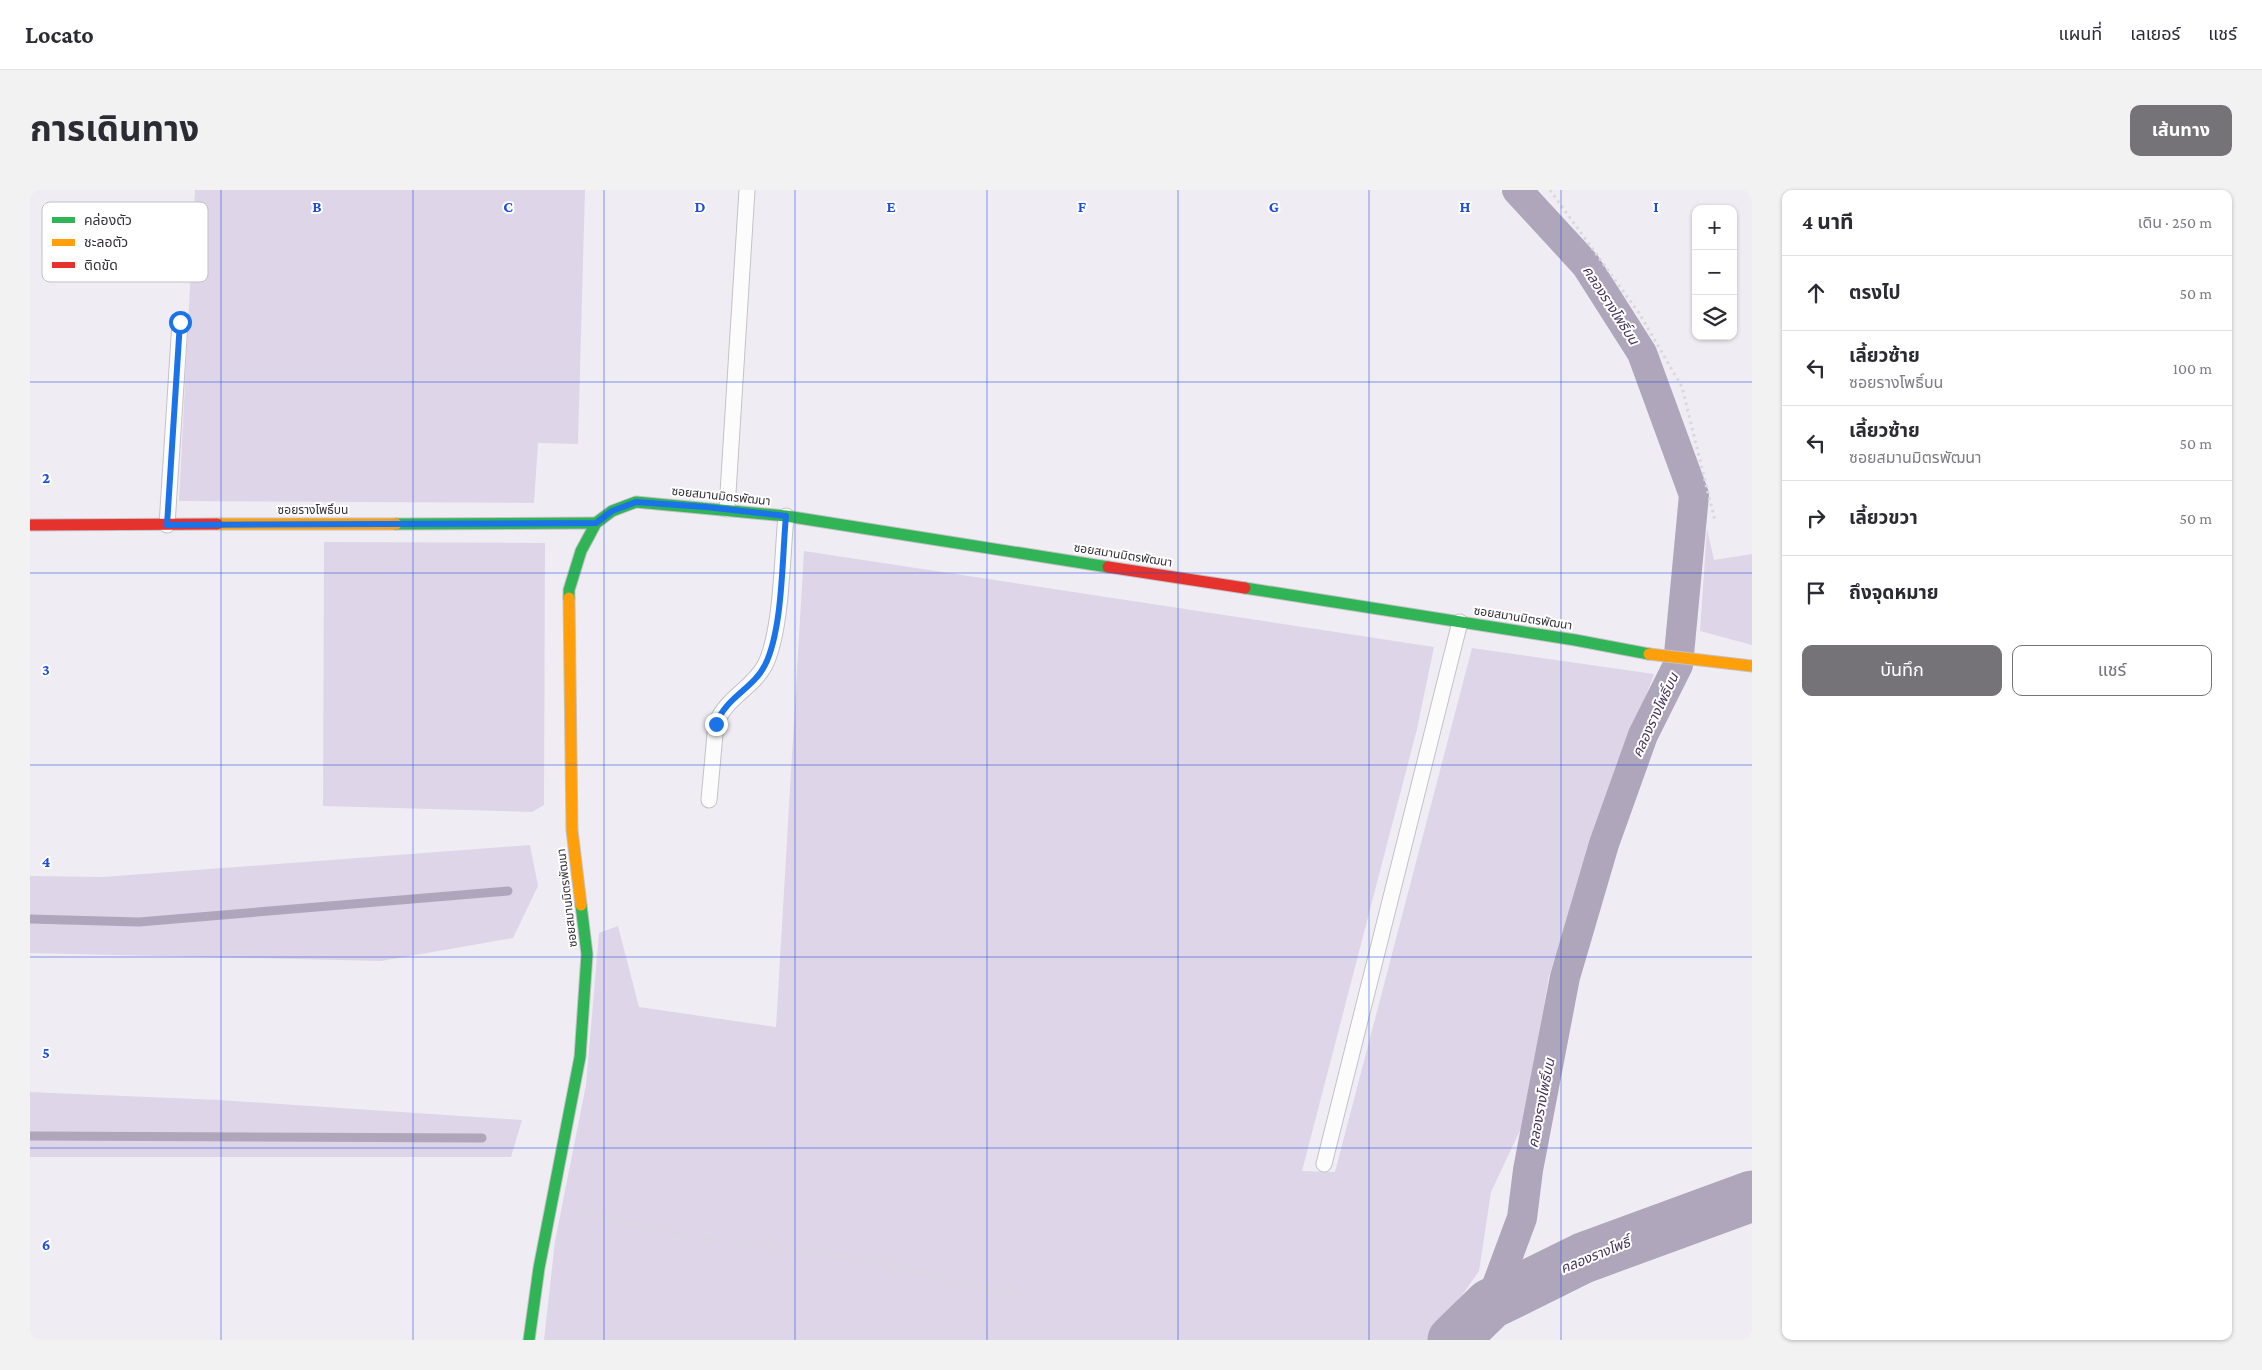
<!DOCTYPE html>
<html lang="th">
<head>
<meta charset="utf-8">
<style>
  :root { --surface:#fff; --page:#f2f2f3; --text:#2b2b33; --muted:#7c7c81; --line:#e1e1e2; --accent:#757278 }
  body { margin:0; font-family:"Crimson Pro","Noto Sans Thai",serif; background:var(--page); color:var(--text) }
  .controls { position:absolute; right:15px; top:15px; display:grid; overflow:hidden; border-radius:10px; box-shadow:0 1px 4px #0004 }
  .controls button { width:45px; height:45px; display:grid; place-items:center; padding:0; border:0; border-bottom:1px solid var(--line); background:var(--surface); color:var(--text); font:25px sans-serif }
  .stop { position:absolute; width:15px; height:15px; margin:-11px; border:4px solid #1a73e8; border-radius:50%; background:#fff }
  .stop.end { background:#1a73e8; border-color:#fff; box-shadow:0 1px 5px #0008 }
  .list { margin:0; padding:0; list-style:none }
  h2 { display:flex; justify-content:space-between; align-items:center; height:65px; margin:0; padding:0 20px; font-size:21px }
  h2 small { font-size:16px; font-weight:400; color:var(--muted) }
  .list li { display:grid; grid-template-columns:32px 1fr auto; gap:15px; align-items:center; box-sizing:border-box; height:75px; padding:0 20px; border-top:1px solid var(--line) }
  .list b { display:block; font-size:19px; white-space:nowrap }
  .list p { margin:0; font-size:16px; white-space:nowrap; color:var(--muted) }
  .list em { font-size:16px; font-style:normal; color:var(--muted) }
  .actions { display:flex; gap:10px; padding:15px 20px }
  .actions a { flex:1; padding:11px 0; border:1px solid var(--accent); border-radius:10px; text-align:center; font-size:18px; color:var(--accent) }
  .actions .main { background:var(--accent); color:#fff }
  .icon { flex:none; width:28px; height:28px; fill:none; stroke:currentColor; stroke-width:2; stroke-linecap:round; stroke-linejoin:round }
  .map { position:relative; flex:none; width:1722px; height:1150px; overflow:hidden; border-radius:10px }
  header { display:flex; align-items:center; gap:30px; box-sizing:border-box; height:70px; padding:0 25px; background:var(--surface); border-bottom:1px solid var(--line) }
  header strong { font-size:24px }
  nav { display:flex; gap:28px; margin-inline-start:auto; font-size:18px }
  .intro { display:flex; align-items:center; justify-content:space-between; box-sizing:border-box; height:120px; padding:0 30px }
  h1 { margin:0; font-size:35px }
  .button { padding:12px 22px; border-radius:10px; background:var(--accent); color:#fff; font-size:18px; font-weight:700 }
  main { display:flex; gap:30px; padding:0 30px }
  aside { flex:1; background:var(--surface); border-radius:10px; box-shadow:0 1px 4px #0004 }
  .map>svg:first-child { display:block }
  .green { fill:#ded5e8 }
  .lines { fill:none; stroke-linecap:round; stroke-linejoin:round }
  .stream { stroke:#b0a6bb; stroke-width:9 }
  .canal { stroke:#b0a6bb; stroke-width:30 }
  .river { stroke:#b0a6bb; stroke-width:51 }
  .lane-casing { stroke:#c4c1c7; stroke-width:17 }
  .fast-casing { stroke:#c4c1c7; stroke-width:13 }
  .slow-casing { stroke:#c4c1c7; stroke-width:13 }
  .jam-casing { stroke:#c4c1c7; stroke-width:13 }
  .path { stroke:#d9d8da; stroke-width:3; stroke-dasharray:2.5 4; stroke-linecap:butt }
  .lane { stroke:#fdfcfd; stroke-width:15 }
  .fast { stroke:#30b455; stroke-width:11 }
  .slow { stroke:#ff9f0a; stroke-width:11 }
  .jam { stroke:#e5322d; stroke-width:11 }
  .route { stroke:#1a73e8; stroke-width:6 }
  .grid { fill:none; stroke:#1d4ed8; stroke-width:1; stroke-opacity:0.55 }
  .labels { text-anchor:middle; stroke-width:4; stroke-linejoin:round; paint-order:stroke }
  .street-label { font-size:12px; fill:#333036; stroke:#fff }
  .water-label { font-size:14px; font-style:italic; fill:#46315a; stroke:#fff }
  .key { fill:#fff; stroke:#c2c1c3; stroke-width:1 }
  .key-label { font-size:14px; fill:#333036 }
  .grid-label { font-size:16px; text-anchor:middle; font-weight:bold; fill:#1d4ed8; stroke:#fff; stroke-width:4; stroke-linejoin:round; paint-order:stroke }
</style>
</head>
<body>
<header>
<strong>Locato</strong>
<nav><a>แผนที่</a><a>เลเยอร์</a><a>แชร์</a></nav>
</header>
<div class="intro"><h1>การเดินทาง</h1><a class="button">เส้นทาง</a></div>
<main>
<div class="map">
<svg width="1722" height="1150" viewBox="0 0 1722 1150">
  <rect width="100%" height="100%" fill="#f0ecf4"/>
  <!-- green -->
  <g class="green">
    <polygon points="165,0 555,0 548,254 508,253 504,313 149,311"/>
    <polygon points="1677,339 1684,370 1722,364 1722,455 1670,441"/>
    <polygon points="294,352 515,353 514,615 502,622 293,616"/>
    <polygon points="774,361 1404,457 1387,539 1272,981 1305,982 1442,458 1624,484 1560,658 1519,786 1494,932 1461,1002 1449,1081 1401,1150 514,1150 525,1051 556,895 569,743 588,736 609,817 746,837"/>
    <polygon points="500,655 508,696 483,748 351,771 0,763 0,686 73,687"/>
    <polygon points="0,902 189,910 492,930 481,967 0,967"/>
  </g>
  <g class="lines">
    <!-- stream -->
    <g class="stream">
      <polyline points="0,729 109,732 478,701"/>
      <polyline points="0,946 452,948"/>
    </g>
    <!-- canal -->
    <polyline class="canal" points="1460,1114 1492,1028 1498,980 1535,787 1574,654 1613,545 1648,475 1664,305 1612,163 1556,75 1487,0"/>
    <!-- river -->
    <polyline class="river" points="1423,1150 1460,1114 1553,1068 1722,1006"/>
    <!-- lane casing -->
    <g class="lane-casing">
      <g id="lane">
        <polyline points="697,319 717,0"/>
        <polyline points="137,335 150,132"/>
        <path d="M 679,610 L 686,533 C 697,507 723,498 735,475 C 752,441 752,366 756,326"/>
        <polyline points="1294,974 1430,432"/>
      </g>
    </g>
    <!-- fast casing -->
    <g class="fast-casing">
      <g id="fast">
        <polyline points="366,334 566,333"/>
        <polyline points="1215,398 1545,450 1619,464"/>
        <polyline points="539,408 539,400 551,361 566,333 582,321 606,312 756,326 1078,377"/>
        <polyline points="499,1150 509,1078 550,867 557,764 551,715"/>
      </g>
    </g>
    <!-- slow casing -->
    <g class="slow-casing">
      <g id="slow">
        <polyline points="187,334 366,334"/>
        <polyline points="539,408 542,640 551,715"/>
        <polyline points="1619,464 1722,476"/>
      </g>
    </g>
    <!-- jam casing -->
    <g class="jam-casing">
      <g id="jam">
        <polyline points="0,335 187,334"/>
        <polyline points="1078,377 1215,398"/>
      </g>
    </g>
    <!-- path -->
    <g class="path">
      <polyline points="1520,0 1609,123 1652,197 1685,331"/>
      <polyline points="547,1021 649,1045 836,1069 985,1106"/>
    </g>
    <!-- lane -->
    <use href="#lane" class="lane"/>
    <!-- fast -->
    <use href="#fast" class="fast"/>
    <!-- slow -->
    <use href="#slow" class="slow"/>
    <!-- jam -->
    <use href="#jam" class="jam"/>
  </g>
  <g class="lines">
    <!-- route -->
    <path class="route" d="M 150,132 L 137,335 L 566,333 L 582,321 L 606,312 L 676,317 L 756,326 C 752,367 753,439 735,475 C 723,499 696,507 686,534"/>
  </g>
  <!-- grid -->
  <path class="grid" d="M 191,0 L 191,1150M 383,0 L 383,1150M 574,0 L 574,1150M 765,0 L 765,1150M 957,0 L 957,1150M 1148,0 L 1148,1150M 1339,0 L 1339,1150M 1531,0 L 1531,1150M 0,192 L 1722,192M 0,383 L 1722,383M 0,575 L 1722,575M 0,767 L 1722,767M 0,958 L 1722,958"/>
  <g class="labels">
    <!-- street labels -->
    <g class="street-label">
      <text transform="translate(691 306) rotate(6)" y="4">ซอยสมานมิตรพัฒนา</text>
      <text x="283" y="324">ซอยรางโพธิ์บน</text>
      <text transform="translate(1093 365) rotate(9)" y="4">ซอยสมานมิตรพัฒนา</text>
      <text transform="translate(1493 428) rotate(9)" y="4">ซอยสมานมิตรพัฒนา</text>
      <text transform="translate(537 708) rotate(-97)" y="4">ซอยสมานมิตรพัฒนา</text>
    </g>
    <!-- water labels -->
    <g class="water-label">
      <text transform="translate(1581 115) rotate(57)" y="5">คลองรางโพธิ์บน</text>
      <text transform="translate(1625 525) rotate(-65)" y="5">คลองรางโพธิ์บน</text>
      <text transform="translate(1511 913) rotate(-79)" y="5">คลองรางโพธิ์บน</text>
      <text transform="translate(1565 1065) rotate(-22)" y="5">คลองรางโพธิ์</text>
    </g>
  </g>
  <!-- legend -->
  <rect x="12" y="12" width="166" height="80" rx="8" class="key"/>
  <rect x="22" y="27" width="23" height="6" fill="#30b455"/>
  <rect x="22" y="49" width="23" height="7" fill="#ff9f0a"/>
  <rect x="22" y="72" width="23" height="6" fill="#e5322d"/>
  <g class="key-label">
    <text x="54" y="35">คล่องตัว</text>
    <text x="54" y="57">ชะลอตัว</text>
    <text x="54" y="80">ติดขัด</text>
  </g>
  <g class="grid-label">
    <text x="287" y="22">B</text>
    <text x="478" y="22">C</text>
    <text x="670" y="22">D</text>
    <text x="861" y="22">E</text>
    <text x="1052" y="22">F</text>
    <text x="1244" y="22">G</text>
    <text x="1435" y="22">H</text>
    <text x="1626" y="22">I</text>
    <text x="16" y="293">2</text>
    <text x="16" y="485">3</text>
    <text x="16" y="677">4</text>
    <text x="16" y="868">5</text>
    <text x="16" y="1060">6</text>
  </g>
</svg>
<div class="controls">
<button>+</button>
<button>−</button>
<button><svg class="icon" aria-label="layers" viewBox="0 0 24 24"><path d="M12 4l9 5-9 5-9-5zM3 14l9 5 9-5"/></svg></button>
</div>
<div class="stop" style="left:150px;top:132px"></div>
<div class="stop end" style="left:686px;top:534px"></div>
</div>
<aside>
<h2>4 นาที<small>เดิน · 250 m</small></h2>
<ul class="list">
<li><svg class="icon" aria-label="ahead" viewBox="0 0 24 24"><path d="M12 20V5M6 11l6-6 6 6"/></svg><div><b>ตรงไป</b></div><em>50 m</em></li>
<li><svg class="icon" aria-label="left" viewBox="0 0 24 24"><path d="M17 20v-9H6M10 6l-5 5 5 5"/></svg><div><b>เลี้ยวซ้าย</b><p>ซอยรางโพธิ์บน</p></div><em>100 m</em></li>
<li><svg class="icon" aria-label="left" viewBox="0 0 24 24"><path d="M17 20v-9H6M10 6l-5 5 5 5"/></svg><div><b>เลี้ยวซ้าย</b><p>ซอยสมานมิตรพัฒนา</p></div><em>50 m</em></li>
<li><svg class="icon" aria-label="right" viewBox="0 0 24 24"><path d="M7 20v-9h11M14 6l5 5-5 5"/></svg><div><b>เลี้ยวขวา</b></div><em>50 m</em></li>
<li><svg class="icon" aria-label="arrive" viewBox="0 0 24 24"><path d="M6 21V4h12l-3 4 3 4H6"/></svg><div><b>ถึงจุดหมาย</b></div></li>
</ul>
<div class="actions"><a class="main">บันทึก</a><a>แชร์</a></div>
</aside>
</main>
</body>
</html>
